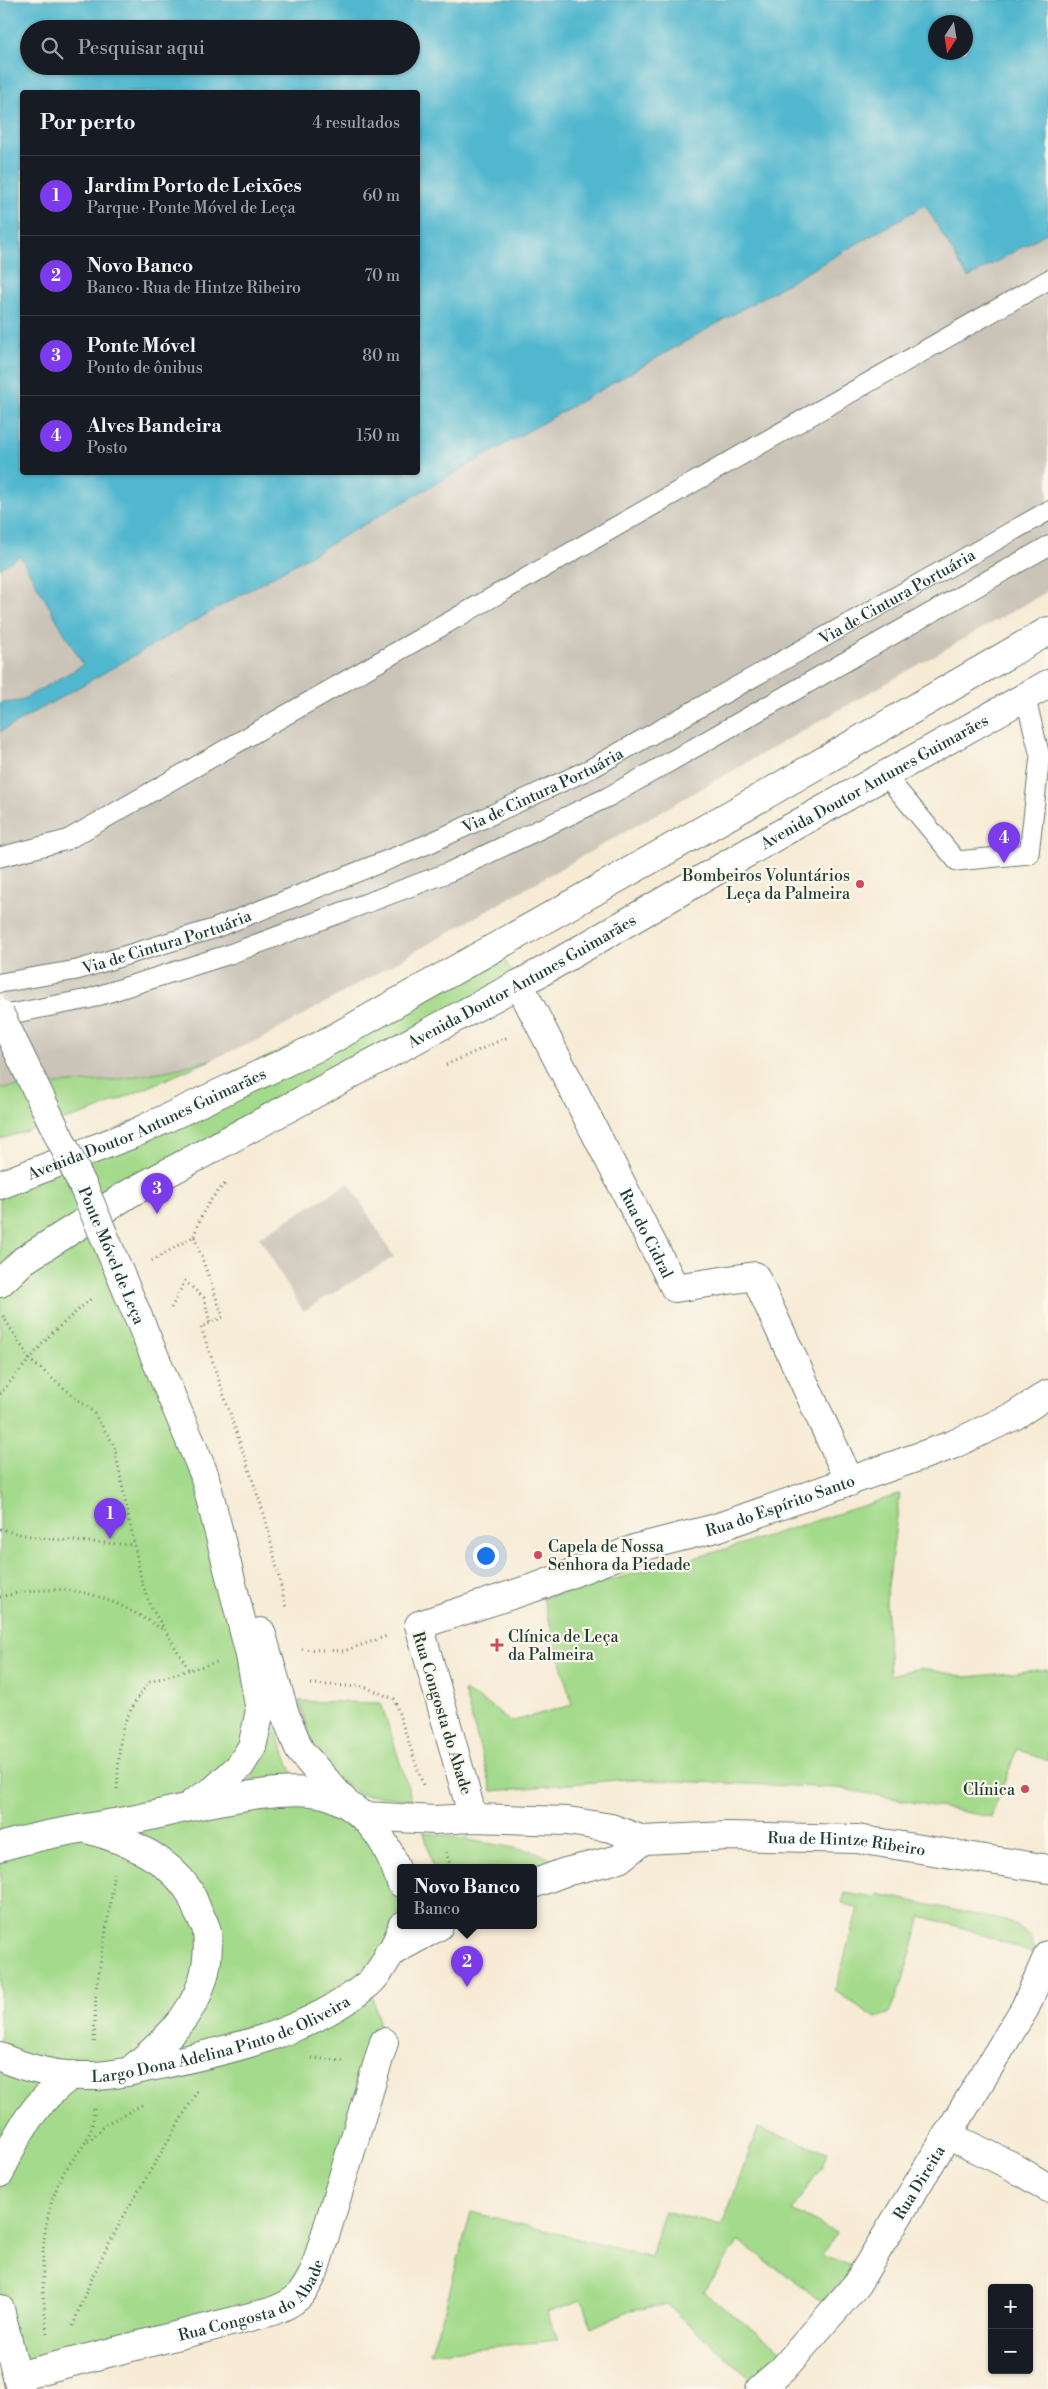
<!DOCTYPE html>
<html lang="pt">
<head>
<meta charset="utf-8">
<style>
  :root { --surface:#171b24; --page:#20242c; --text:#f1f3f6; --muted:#9ea1a6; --line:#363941; --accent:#7c3aed }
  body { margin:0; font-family:"Libre Bodoni",serif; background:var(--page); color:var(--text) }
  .controls { position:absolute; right:15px; bottom:15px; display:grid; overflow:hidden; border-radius:5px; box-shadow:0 1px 4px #0004 }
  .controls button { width:45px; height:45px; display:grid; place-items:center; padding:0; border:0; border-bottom:1px solid var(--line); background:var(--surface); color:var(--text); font:25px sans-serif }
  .compass { position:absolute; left:928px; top:15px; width:45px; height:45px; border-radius:50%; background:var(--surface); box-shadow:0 1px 4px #0004; rotate:192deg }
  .you { position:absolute; left:485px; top:1555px; width:18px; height:18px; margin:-12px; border:4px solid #fff; border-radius:50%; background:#1a73e8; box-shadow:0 0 0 8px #1a73e833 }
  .badge { display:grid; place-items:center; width:32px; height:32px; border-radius:50%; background:var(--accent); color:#fff; font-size:16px; font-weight:700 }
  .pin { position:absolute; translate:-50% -41px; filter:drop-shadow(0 1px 2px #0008) }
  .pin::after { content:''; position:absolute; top:26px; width:18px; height:15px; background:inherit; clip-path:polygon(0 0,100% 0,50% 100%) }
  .popup { position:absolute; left:397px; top:1864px; width:140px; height:65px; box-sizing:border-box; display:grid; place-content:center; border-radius:5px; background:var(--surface); filter:drop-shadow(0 1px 4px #0005); font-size:16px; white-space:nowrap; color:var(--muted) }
  .popup b { font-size:19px; color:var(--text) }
  .popup::after { content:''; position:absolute; left:50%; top:100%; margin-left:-10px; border:10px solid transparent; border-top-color:var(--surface) }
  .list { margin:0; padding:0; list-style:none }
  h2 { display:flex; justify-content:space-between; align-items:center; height:65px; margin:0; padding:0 20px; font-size:21px }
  h2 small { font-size:16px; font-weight:400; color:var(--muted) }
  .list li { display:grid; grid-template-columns:32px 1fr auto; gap:15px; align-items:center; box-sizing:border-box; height:80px; padding:0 20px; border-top:1px solid var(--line) }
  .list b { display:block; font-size:19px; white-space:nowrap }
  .list p { margin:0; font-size:16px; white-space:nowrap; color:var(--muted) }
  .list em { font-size:16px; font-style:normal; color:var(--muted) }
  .icon { flex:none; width:28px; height:28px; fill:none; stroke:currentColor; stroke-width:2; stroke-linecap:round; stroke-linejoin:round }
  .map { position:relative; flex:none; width:1048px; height:2389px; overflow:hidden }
  .search { position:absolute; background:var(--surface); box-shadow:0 1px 4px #0004; left:20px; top:20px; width:400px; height:55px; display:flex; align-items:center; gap:12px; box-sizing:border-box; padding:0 18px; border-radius:28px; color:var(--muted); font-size:19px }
  .panel { position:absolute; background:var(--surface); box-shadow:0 1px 4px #0004; left:20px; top:90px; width:400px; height:385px; border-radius:5px }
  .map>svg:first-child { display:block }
  .industrial { fill:#cac3b8 }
  .green { fill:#a4da8b; stroke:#628c60 }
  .water { fill:#51b7cf; stroke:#387a82; fill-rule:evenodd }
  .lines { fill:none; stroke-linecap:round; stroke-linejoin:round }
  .lane-casing { stroke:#6b7a6d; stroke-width:21 }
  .street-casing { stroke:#6b7a6d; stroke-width:30 }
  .secondary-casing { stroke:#6b7a6d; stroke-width:30 }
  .path { stroke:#6b7a6d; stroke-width:3; stroke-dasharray:1 4; stroke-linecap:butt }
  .lane { stroke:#fff; stroke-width:19 }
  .street { stroke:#fff; stroke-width:28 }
  .secondary { stroke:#fff; stroke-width:28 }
  .secondary-bridge-casing { stroke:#6b7a6d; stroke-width:30; stroke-linecap:butt }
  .secondary-bridge { stroke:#fff; stroke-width:28 }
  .poi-dot { fill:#d1495b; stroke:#fbf7ec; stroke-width:2 }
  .labels { text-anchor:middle; stroke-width:4.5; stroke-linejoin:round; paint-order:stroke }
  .street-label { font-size:16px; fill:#1f3d34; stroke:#fbf7ec }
  .poi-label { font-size:16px; fill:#1f3d34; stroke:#fbf7ec; text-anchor:end }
</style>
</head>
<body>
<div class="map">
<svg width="1048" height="2389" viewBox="0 0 1048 2389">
  <rect width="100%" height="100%" fill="#fbf7ec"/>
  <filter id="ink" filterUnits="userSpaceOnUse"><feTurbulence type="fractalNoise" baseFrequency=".02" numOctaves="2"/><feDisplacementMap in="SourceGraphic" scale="10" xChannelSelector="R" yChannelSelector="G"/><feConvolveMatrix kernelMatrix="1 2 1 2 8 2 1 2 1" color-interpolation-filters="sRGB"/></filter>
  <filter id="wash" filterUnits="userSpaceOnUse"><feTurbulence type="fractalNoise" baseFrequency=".0096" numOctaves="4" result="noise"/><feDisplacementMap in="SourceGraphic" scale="20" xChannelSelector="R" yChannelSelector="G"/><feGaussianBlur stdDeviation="1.12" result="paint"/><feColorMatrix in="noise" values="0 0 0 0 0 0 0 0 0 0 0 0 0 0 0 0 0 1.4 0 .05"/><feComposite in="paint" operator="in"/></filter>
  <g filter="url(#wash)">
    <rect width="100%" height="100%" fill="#f7ebd6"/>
    <!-- industrial -->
    <g class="industrial">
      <polygon points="925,205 968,278 1048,232 1048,591 265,1037 213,1059 171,1070 114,1080 0,1088 0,732"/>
      <polygon points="20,556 83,665 20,701 0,703 0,568"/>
      <polygon points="349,1183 394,1257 303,1311 259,1237"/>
    </g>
    <!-- green -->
    <g class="green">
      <polygon points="497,947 519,984 96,1214 204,1474 260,1711 214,1790 332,1796 401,1883 401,1926 369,1983 384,2042 305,2291 17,2376 0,2309 0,1185"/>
      <polygon points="213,1059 91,1112 0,1139 0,1088 114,1080 171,1070"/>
      <polygon points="900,1494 886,1601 890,1675 920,1668 967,1677 1048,1669 1048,1761 1017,1749 991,1817 838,1788 628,1779 492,1791 464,1691 493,1707 510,1722 572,1705 543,1598 716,1552"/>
      <polygon points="299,1701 381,1703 412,1800 359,1794 327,1770 315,1751"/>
      <polygon points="273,1724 294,1777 247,1786 262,1759"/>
      <polygon points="424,1832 537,1852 552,1860 533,1869 433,1868"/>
      <polygon points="845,1893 875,1898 878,1894 1011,1922 1031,1937 1034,1954 970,1930 921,1916 903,1980 889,2013 876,2018 835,1991 858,1908 842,1903"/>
      <polygon points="758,2128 828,2152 821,2168 792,2210 836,2233 823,2255 857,2267 823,2302 739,2241 703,2292 784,2353 752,2380 667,2305 630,2310 591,2328 582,2300 547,2312 558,2340 430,2353 444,2312 471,2212 651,2257 664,2211 722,2226"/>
    </g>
    <!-- water -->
    <path class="water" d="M 0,0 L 1048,0 L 1048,232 L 968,278 L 925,205 L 0,732 L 0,703 L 20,701 L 83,665 L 20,556 L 0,568 ZM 936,22 L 966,22 L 966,52 L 936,52 ZM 29,29 L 411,29 L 411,66 L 29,66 ZM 22,92 L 418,92 L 418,472 L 22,472 Z"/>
  </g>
  <g filter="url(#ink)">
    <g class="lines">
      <!-- lane casing -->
      <g class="lane-casing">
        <g id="lane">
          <polyline points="885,775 957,861 1029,854 1040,756 1025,696"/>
          <polyline points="0,857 67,840 1048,280"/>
          <path id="s1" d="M 0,983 L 77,970 L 213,929 L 428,844 L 592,768 L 1048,511"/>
          <polyline points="0,1016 88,999 230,954 447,873 608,797 1048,546"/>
        </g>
      </g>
      <!-- street casing -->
      <g class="street-casing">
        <g id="street">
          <path id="s2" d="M 519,984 L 675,1288 L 755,1276 L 850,1482"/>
          <path id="s3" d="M 473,1818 L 419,1625 L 542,1585 L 637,1548 L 716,1528 L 952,1445 L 1014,1416 L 1048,1394"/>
          <polyline points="947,2135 1010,2165 1048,2188"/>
          <path id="s4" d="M 17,2376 L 270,2312 C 295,2303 303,2296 314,2272 L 384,2042"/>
          <path id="s5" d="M 760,2389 L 783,2369 L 856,2285 L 1025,2008 L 1048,1955"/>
        </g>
      </g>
      <!-- secondary casing -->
      <g class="secondary-casing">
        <g id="secondary">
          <path id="s6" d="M 0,1185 L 133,1134 L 320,1046 L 765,795 L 1048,631"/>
          <path id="s7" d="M 0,1283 L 24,1260 L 130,1193 L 543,971 L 785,831 L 1048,684"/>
          <polyline points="261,1632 285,1714 300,1751 344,1801"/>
          <polyline points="194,1802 214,1790 240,1766 252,1747 260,1711 250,1655 204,1474"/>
          <path id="s8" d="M 365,1816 L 434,1820 L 473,1818 L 568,1821 L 611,1828 L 643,1840 L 728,1836 L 857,1839 L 1048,1869"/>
          <path d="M 87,1829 C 123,1839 165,1856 187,1888 C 192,1895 195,1904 198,1912 C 201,1918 207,1926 207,1933 C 209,1948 207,1968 202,1982 C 191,2019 159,2046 131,2070"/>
          <path d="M 0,1847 C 42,1834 87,1828 131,1820 C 178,1811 290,1778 333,1797 C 371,1814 389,1845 401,1883"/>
          <polyline points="533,1884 565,1872 619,1859 643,1840"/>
          <polyline points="388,1954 439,1926"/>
          <path id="s9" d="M 0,2057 C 28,2069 62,2077 93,2076 C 115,2076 138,2069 160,2065 C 231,2050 310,2032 368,1984 C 380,1974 399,1941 402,1926"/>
          <path d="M 0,2173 C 16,2133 36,2100 72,2075"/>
          <polyline points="0,2309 20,2389"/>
        </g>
      </g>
      <!-- path -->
      <g class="path">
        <polyline points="446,1065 508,1037"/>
        <path d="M 194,1236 C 202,1212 208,1200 227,1182"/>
        <polyline points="152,1261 194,1236 223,1317 201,1327 266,1520 286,1608"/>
        <polyline points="171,1308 185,1281 204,1298 210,1323"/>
        <polyline points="3,1316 30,1360 93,1412 114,1445 142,1583 151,1607 189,1670 217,1662"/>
        <polyline points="0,1394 51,1334 93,1297"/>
        <path d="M 0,1529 C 43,1542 89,1541 134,1545"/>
        <path d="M 0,1597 C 70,1580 106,1593 165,1631"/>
        <polyline points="302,1649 344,1651 387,1636"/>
        <polyline points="311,1684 365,1687 394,1699 423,1785"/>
        <polyline points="117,1789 120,1742 124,1723 137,1699 149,1682 189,1670"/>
        <polyline points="446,1852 451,1868"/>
        <polyline points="94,2042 96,1990 112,1894 113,1873"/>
        <polyline points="312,2058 343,2061"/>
        <polyline points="88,2142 108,2123 142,2105"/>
        <path d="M 73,2326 C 102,2241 154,2169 197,2091"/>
        <path d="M 47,2333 C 41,2283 38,2227 60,2180 C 74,2151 93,2146 94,2109"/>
      </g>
      <!-- lane -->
      <use href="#lane" class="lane"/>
      <!-- street -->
      <use href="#street" class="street"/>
      <!-- secondary -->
      <use href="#secondary" class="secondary"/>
      <!-- secondary-bridge casing -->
      <g class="secondary-bridge-casing">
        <g id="secondary-bridge">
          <path id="s10" d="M 0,1014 L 84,1188 L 204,1474"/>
        </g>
      </g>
      <!-- secondary-bridge -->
      <use href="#secondary-bridge" class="secondary-bridge"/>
    </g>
  </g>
  <!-- markers -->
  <g class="poi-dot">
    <circle cx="860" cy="884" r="5"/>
    <circle cx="538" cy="1555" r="5"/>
    <path d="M494.5 1637.5h5v5h5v5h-5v5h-5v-5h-5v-5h5z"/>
    <circle cx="1025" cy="1789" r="5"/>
  </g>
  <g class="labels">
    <!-- street labels -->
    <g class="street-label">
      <text dy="6" stroke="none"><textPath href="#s1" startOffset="982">Via de Cintura Portuária</textPath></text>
      <text dy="6" stroke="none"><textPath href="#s7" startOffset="1009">Avenida Doutor Antunes Guimarães</textPath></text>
      <text dy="6" stroke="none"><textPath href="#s1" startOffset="578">Via de Cintura Portuária</textPath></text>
      <text dy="6" stroke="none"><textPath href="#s1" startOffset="172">Via de Cintura Portuária</textPath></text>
      <text dy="6" stroke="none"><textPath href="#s7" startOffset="604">Avenida Doutor Antunes Guimarães</textPath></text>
      <text dy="6" stroke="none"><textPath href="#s6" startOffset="159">Avenida Doutor Antunes Guimarães</textPath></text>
      <text dy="6" stroke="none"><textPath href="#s2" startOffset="280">Rua do Cidral</textPath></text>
      <text dy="6" stroke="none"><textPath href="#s10" startOffset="266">Ponte Móvel de Leça</textPath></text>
      <text dy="6" stroke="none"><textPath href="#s3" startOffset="581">Rua do Espírito Santo</textPath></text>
      <text transform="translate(443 1713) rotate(73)" y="6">Rua Congosta do Abade</text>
      <text dy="6" stroke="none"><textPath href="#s8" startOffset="485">Rua de Hintze Ribeiro</textPath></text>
      <text dy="6" stroke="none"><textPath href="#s9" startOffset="229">Largo Dona Adelina Pinto de Oliveira</textPath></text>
      <text dy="6" stroke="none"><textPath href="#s5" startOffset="262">Rua Direita</textPath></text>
      <text dy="6" stroke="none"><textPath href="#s4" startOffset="251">Rua Congosta do Abade</textPath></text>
    </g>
    <!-- poi labels -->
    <g class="poi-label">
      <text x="850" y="881">Bombeiros Voluntários<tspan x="850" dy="18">Leça da Palmeira</tspan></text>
      <text x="548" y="1552" text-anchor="start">Capela de Nossa<tspan x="548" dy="18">Senhora da Piedade</tspan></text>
      <text x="508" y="1642" text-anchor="start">Clínica de Leça<tspan x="508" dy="18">da Palmeira</tspan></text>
      <text x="1015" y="1795">Clínica</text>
    </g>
  </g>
</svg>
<div class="controls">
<button>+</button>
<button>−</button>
</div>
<svg class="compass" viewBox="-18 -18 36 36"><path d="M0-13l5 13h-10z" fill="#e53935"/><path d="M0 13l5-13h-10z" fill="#9ea1a6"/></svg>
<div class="you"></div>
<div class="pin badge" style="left:110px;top:1539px">1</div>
<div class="pin badge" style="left:467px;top:1987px">2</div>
<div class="popup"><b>Novo Banco</b>Banco</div>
<div class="pin badge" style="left:157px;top:1214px">3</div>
<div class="pin badge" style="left:1004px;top:863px">4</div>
<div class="search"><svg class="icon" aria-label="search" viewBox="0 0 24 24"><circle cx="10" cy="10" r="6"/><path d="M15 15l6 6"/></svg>Pesquisar aqui</div>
<section class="panel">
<h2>Por perto<small>4 resultados</small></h2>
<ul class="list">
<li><span class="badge">1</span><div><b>Jardim Porto de Leixões</b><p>Parque · Ponte Móvel de Leça</p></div><em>60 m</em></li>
<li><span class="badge">2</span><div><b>Novo Banco</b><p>Banco · Rua de Hintze Ribeiro</p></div><em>70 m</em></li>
<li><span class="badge">3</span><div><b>Ponte Móvel</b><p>Ponto de ônibus</p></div><em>80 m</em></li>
<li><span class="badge">4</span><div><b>Alves Bandeira</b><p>Posto</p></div><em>150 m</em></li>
</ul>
</section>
</div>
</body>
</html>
